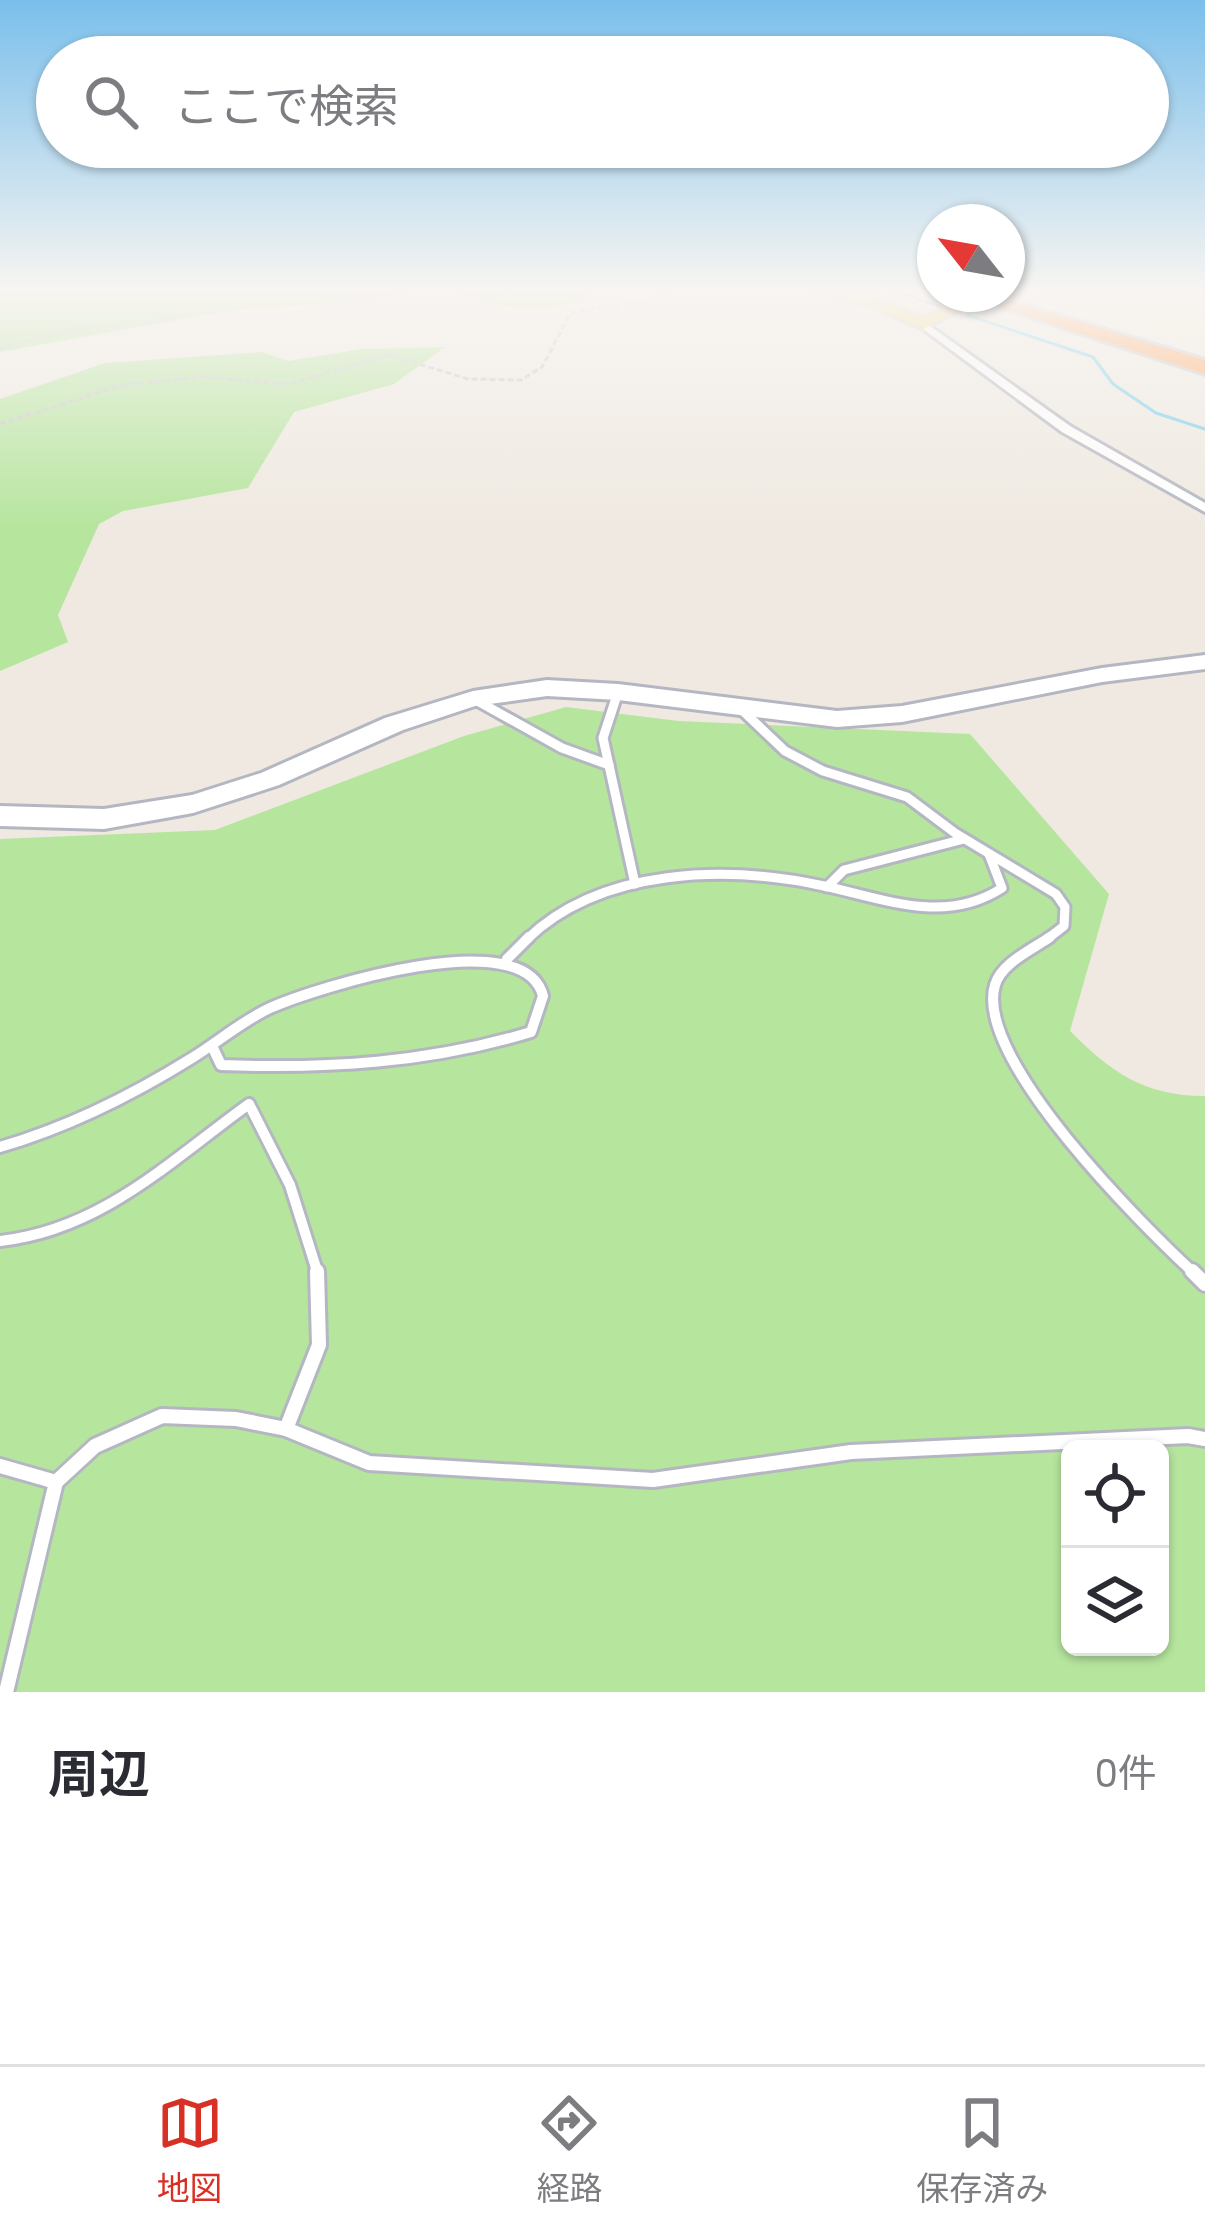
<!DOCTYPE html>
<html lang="ja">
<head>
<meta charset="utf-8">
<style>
  :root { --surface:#fff; --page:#f2f2f3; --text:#2b2b33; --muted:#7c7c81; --line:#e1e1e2; --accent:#d93025 }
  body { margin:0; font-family:"Exo 2","Noto Sans JP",sans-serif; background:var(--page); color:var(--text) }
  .controls { position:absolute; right:36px; bottom:36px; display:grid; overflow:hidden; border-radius:18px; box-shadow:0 3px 9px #0004 }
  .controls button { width:108px; height:108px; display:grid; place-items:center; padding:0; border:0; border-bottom:3px solid var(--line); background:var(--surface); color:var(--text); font:60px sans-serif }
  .compass { position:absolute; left:917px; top:204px; width:108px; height:108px; border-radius:50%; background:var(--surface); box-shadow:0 3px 9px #0004; rotate:301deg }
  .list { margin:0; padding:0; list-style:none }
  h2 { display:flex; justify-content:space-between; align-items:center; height:156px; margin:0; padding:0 48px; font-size:51px }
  h2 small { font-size:39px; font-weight:400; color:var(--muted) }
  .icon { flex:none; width:66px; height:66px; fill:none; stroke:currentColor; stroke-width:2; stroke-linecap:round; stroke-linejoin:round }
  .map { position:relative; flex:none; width:1205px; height:1692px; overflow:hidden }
  .search { position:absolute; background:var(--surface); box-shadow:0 3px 9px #0004; left:36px; right:36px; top:36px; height:132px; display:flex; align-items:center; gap:30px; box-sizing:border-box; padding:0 42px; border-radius:66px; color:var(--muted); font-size:45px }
  .sheet { height:372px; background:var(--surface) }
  nav { display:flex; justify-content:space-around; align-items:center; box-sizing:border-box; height:168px; border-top:3px solid var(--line); background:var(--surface); font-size:33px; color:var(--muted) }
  nav a { display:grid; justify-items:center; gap:6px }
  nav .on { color:var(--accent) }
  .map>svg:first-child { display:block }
  .education { fill:#f0e6d1 }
  .green { fill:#b6e59e; fill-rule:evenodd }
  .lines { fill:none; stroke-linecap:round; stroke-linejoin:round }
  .stream { stroke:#75cff0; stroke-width:3 }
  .lane-far2-casing { stroke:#b4b7c1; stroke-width:15 }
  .lane-far1-casing { stroke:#b4b7c1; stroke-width:16 }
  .lane-casing { stroke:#b4b7c1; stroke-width:20 }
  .street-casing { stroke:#b4b7c1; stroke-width:6 }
  .secondary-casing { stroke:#b4b7c1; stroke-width:6 }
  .primary-casing { stroke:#c9c9c9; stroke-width:6 }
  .highway-casing { stroke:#c9c9c9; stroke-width:6 }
  .path { stroke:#c9c9c9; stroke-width:3; stroke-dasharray:6 3; stroke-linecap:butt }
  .lane-far2 { stroke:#fff; stroke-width:9 }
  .lane-far1 { stroke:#fff; stroke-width:10 }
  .lane { stroke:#fff; stroke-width:14 }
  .street { fill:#fff; fill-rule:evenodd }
  .secondary { fill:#fff; fill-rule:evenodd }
  .primary { fill:#f2d163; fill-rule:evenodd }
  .highway { fill:#ffa35c; fill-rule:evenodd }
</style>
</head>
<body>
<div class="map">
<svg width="1205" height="1692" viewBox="0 0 1205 1692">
  <rect width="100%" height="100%" fill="#efe9e1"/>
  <!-- education -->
  <polygon class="education" points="1029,291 1205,291 1205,347"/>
  <!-- green -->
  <g class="green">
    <polygon points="0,291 409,291 391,299 226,311 0,352"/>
    <path d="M 454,291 L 596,291 C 558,318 495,310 454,291 Z"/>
    <polygon points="445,347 394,384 294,412 248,488 123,511 99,524 58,615 68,642 0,671 0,399 105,363 262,352 288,361 362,349"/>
    <path d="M 566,707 L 678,721 L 970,734 L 1109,894 L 1070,1031 C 1111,1072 1144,1096 1205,1096 L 1205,1692 L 0,1692 L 0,839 L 215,830 L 464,736 ZM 1070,1449 L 1160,1449 L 1160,1647 L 1070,1647 Z"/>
  </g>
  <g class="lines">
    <!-- stream -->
    <g class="stream">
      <polyline points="895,291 944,308"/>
      <polyline points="967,315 1093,357 1113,384 1156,413 1205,429"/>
    </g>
    <!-- lane-far2 casing -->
    <g class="lane-far2-casing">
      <g id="lane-far2">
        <polyline points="618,692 603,738 635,884"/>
        <polyline points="474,699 562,748 609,765"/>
        <polyline points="743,711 785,751 823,771 907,797 955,833 1056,894 1065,907 1064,926 1046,940"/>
        <polyline points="827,887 844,870 964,839"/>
        <path d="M 526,940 C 601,867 728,865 824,886 C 885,899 945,925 1002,888 L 989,854"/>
      </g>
    </g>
    <!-- lane-far1 casing -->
    <g class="lane-far1-casing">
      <g id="lane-far1">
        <path d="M 1050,937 C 1033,949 1001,963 995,985 C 973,1058 1145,1228 1195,1274"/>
        <polyline points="507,959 529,937"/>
        <path d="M 0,1147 C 69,1127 131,1096 192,1058 C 218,1042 242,1021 270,1008 C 318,987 525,922 543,996 L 531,1032 C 429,1063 327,1069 221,1065 L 212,1046"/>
        <path d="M 0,1241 C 101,1230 170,1161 249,1104 L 290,1185 L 318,1274"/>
      </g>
    </g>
    <!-- lane casing -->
    <g class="lane-casing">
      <g id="lane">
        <polyline points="1192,1271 1205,1284"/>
        <polyline points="286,1429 319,1345 317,1271"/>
        <polyline points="0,1466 56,1482"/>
        <polyline points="6,1692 56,1482 95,1446 162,1416 236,1419 286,1429 369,1463 653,1480 851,1452 1188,1436 1205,1439"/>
      </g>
    </g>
    <!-- street casing -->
    <g class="street-casing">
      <polygon id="street" points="923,321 1070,426 1205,503 1205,512 1062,432 919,326 918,324"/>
    </g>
    <!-- secondary casing -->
    <g class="secondary-casing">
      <polygon id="secondary" points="1205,655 1205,669 1102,682 902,722 837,727 618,700 547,696 475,706 403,730 279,785 193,813 104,829 0,826 0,806 104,809 192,795 261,773 385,718 473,691 547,680 618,684 837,711 902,706 1102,668"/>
    </g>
    <!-- primary casing -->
    <g class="primary-casing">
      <polygon id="primary" points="813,291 875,297 923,318 962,298 976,302 923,329 870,306"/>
    </g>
    <!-- highway casing -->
    <g class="highway-casing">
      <polygon id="highway" points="958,294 989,294 1205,360 1205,374"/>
    </g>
    <!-- path -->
    <g class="path">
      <polyline points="0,348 81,327 142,324 200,312"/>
      <path d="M 0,424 L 121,385 L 201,377 L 289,384 L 389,355 L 468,379 L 521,380 L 542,367 L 570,314 C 609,301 636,311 670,291"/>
    </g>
    <!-- lane-far2 -->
    <use href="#lane-far2" class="lane-far2"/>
    <!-- lane-far1 -->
    <use href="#lane-far1" class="lane-far1"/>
    <!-- lane -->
    <use href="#lane" class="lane"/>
    <!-- street -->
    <use href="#street" class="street"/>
    <!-- secondary -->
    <use href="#secondary" class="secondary"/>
    <!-- primary -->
    <use href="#primary" class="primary"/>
    <!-- highway -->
    <use href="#highway" class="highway"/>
  </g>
  <!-- sky -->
  <linearGradient id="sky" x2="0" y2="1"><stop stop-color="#7abfeb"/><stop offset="0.55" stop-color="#f8f5f2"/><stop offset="1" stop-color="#f8f5f2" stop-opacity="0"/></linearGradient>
  <rect width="1205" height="528" fill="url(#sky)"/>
</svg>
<div class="controls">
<button><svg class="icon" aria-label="locate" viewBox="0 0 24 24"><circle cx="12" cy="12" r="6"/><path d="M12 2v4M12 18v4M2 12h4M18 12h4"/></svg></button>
<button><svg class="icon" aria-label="layers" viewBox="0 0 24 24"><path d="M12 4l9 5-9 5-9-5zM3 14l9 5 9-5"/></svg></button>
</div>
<svg class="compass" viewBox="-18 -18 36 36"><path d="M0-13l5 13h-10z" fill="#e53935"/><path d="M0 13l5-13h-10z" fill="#7c7c81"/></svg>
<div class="search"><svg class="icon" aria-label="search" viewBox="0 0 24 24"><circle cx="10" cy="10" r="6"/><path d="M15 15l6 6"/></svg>ここで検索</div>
</div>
<section class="sheet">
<h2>周辺<small>0件</small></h2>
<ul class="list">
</ul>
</section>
<nav>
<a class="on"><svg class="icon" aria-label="map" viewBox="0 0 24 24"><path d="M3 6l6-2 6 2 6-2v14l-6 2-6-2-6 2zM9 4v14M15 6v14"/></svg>地図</a>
<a><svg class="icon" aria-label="directions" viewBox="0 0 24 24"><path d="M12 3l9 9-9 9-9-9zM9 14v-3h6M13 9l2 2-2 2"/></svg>経路</a>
<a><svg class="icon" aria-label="saved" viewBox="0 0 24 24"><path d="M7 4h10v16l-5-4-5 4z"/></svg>保存済み</a>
</nav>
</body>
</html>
